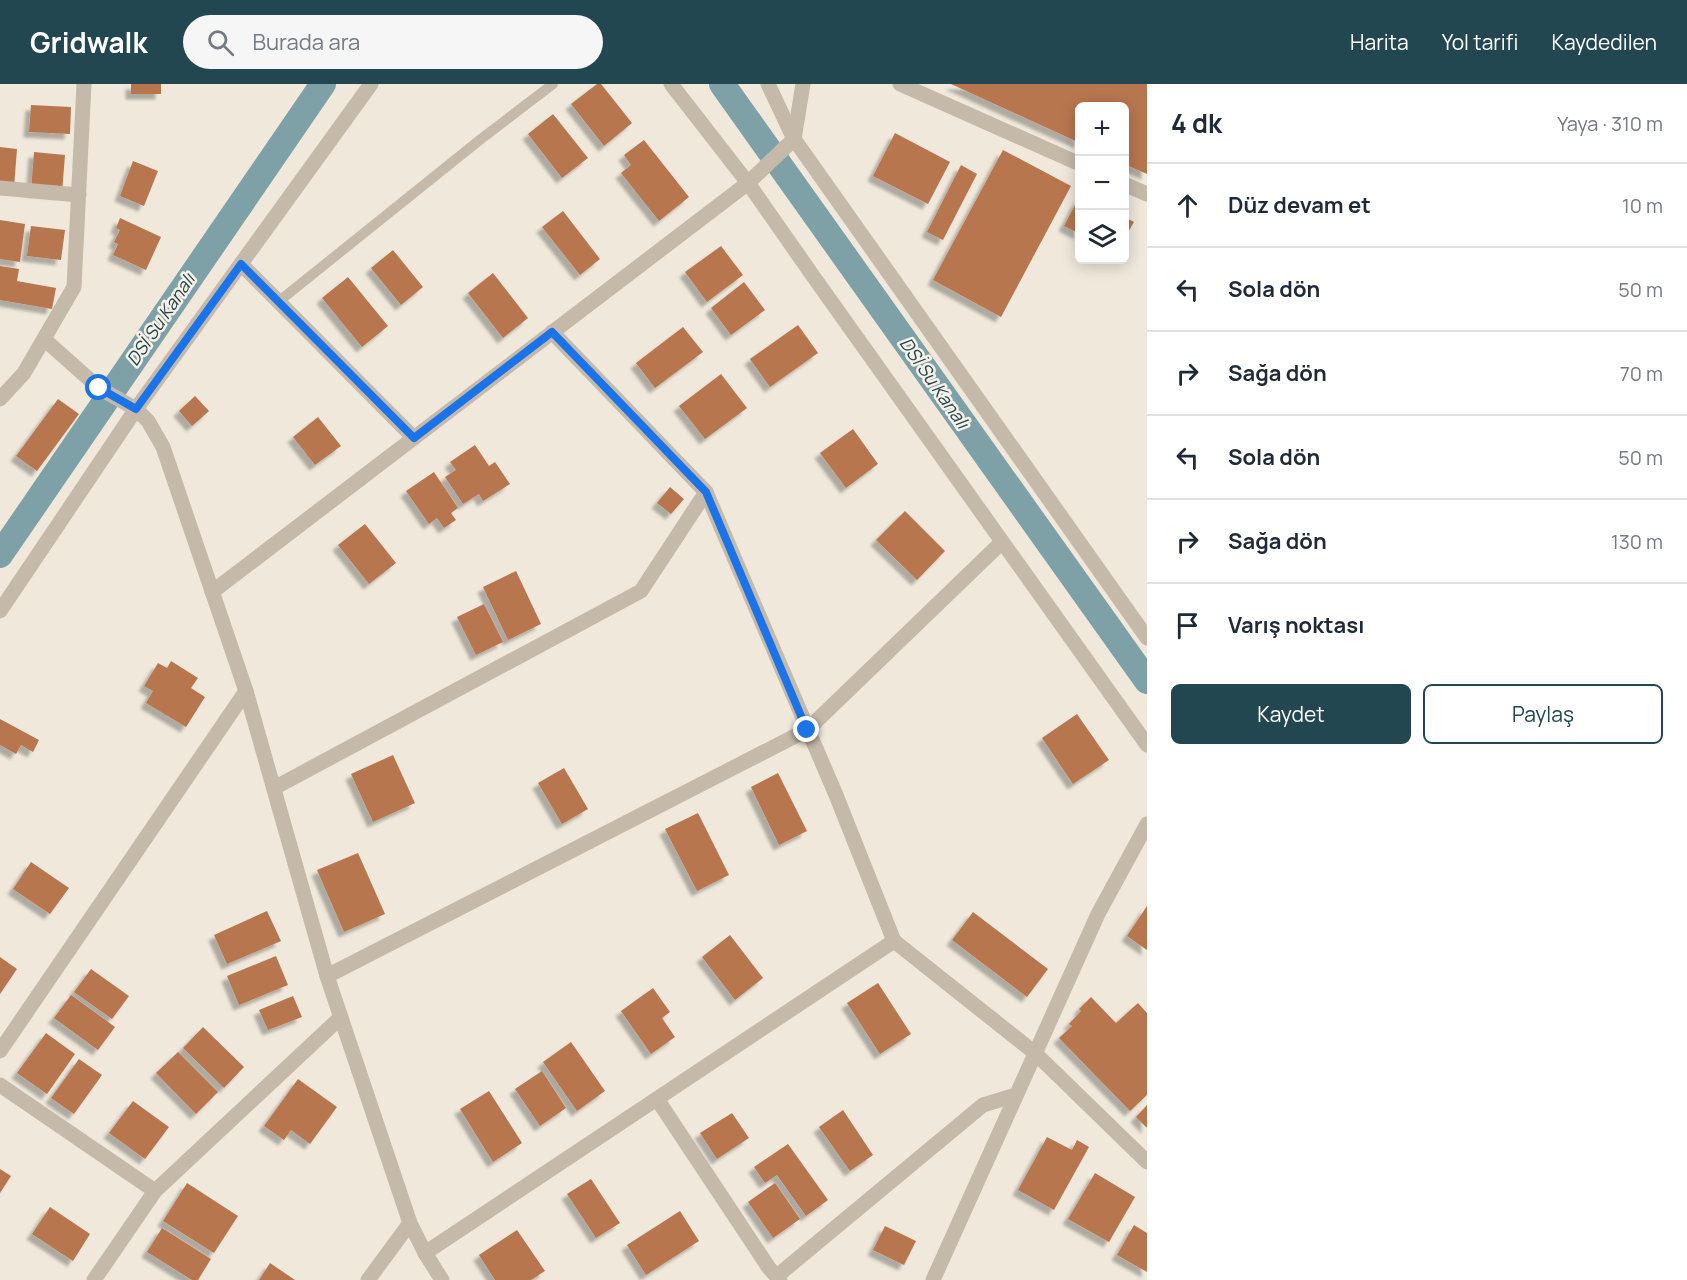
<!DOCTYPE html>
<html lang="tr">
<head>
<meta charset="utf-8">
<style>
  :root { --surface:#fff; --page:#f6f6f7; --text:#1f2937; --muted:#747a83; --line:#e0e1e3; --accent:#224750 }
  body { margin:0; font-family:Manrope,sans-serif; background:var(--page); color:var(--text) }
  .controls { position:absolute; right:18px; top:18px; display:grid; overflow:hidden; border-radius:9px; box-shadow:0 3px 15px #0003 }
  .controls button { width:54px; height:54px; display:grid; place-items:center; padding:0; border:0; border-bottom:2px solid var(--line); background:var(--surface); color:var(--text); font:30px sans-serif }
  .stop { position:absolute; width:18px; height:18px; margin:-14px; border:4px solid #1a73e8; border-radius:50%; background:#fff }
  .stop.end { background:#1a73e8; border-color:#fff; box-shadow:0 2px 6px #0008 }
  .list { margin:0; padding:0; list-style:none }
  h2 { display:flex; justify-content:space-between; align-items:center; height:78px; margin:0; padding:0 24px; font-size:26px }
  h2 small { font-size:20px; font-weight:400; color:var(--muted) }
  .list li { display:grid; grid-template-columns:39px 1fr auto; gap:18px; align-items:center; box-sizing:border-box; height:84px; padding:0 24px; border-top:2px solid var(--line) }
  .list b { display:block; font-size:22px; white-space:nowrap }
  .list em { font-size:20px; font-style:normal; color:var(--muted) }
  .actions { display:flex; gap:12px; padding:18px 24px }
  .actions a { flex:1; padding:14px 0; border:2px solid var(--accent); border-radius:9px; text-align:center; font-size:21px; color:var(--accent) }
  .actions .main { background:var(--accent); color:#fff }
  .icon { flex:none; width:33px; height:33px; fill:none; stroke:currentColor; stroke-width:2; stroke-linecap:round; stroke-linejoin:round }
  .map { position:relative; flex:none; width:1147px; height:1196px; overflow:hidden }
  header { display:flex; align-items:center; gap:36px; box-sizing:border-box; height:84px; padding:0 30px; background:var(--accent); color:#fff }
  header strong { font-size:28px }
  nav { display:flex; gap:33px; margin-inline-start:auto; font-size:21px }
  .search { width:420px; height:54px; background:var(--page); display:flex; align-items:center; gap:15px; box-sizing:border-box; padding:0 21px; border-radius:33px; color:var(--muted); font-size:22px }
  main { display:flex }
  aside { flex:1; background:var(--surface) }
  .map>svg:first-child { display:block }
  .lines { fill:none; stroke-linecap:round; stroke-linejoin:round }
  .canal { stroke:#7ea1a8; stroke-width:26 }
  .building { fill:#b87650; filter:url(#shadow) }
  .service { stroke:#c5b9a9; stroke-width:10 }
  .minor { stroke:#c5b9a9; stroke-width:15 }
  .tertiary { stroke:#c5b9a9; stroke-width:15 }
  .route { stroke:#1a73e8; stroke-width:8 }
  .labels { text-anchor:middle; stroke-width:5; stroke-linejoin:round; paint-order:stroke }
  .water-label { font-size:18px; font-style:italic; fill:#224750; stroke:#f7f1e7 }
</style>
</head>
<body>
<header>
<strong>Gridwalk</strong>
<div class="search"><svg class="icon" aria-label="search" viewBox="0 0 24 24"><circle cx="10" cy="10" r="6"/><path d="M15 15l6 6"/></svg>Burada ara</div>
<nav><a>Harita</a><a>Yol tarifi</a><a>Kaydedilen</a></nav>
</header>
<main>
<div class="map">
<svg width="1147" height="1196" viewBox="0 0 1147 1196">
  <defs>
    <filter id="shadow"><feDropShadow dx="-5.5" dy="5.5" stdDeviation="1.5" flood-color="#0004"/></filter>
  </defs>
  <rect width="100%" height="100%" fill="#efe8db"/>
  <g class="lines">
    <!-- canal -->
    <g class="canal">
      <polyline points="722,0 1147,597"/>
      <polyline points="0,471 323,0"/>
    </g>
  </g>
  <!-- building -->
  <g class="building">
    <rect x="131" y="0" width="30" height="10"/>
    <polygon points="597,0 601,0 632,39 604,62 571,20"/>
    <polygon points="951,0 1147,0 1147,90 1124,80 1124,22 1080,22 1080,59"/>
    <polygon points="31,21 71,23 70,50 29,48"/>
    <polygon points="553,30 588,74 562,94 528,50"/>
    <polygon points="895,49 950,78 928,120 873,92"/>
    <polygon points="644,56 689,113 659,137 621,89 631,81 624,71"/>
    <polygon points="0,63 17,65 14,103 0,102"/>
    <polygon points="1003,66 1071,102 1001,233 933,196"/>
    <polygon points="34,68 65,71 62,109 31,107"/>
    <polygon points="133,77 158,87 144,122 120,112"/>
    <polygon points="961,81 977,90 943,156 927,148"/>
    <polygon points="1080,112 1080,150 1064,142"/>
    <polygon points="563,127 600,175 580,191 542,143"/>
    <polygon points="1124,133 1134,138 1124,155"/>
    <polygon points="120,134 161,153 146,186 113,171 118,160 114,158 120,146 116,144"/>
    <polygon points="0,136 25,140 20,178 0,175"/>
    <polygon points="31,142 65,146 61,176 27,172"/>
    <polygon points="721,162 743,191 707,218 685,188"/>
    <polygon points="393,166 423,203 401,221 371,184"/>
    <polygon points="0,182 19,185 17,197 56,204 52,225 0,216"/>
    <polygon points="493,189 528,234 503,254 468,209"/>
    <polygon points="348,193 388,242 362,263 322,214"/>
    <polygon points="744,198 765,226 731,251 711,224"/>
    <polygon points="798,241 818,269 770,303 750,275"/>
    <polygon points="683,243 703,268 655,304 636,279"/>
    <polygon points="721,290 747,324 705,355 679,322"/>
    <polygon points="195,312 209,327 192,342 179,327"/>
    <polygon points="58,315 79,330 37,387 16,372"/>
    <polygon points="318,333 341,362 315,381 293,353"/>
    <polygon points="853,345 878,380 846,404 820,369"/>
    <polygon points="475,361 489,382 495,378 510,400 483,417 479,410 463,420 445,393 456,386 450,378"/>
    <polygon points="434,388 458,424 451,429 456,436 444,444 437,434 429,440 406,407"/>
    <polygon points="670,403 684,415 671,430 657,419"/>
    <polygon points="905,427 945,467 917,496 876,456"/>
    <polygon points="365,440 396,479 369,500 338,461"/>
    <polygon points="516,487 541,540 508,556 483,503"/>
    <polygon points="484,520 503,558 476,571 457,533"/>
    <polygon points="171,577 198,594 191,604 205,613 186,643 146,619 153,607 144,602 158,579 167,584"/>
    <polygon points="1077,630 1109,676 1073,700 1042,654"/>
    <polygon points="0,635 39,656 33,668 21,661 16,670 0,661"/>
    <polygon points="393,671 415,719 373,738 351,690"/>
    <polygon points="564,684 588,725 562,740 538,699"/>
    <polygon points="778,689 807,747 779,761 751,703"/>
    <polygon points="698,729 729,791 697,807 665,745"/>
    <polygon points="358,769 385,830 344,848 317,786"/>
    <polygon points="31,778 69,804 50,830 13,805"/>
    <polygon points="1147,822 1147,866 1127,852"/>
    <polygon points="267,827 281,857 227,880 214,851"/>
    <polygon points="973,828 1048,885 1027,913 952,856"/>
    <polygon points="730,851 763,894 735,916 702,873"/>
    <polygon points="276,872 288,901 239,921 227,892"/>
    <polygon points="0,873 17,885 0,910"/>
    <polygon points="91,885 129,912 112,935 74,908"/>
    <polygon points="878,899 911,950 880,970 847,919"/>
    <polygon points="653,904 670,928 662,934 675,953 651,970 621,927"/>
    <polygon points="71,911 115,943 98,966 54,934"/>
    <polygon points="293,912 302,933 268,946 259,926"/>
    <polygon points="1091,913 1116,939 1138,919 1147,929 1147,1011 1130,1027 1059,954 1072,942 1069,940 1081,927 1079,925"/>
    <polygon points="203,943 244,983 224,1004 183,964"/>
    <polygon points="46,949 75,970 47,1010 17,989"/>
    <polygon points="571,958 605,1007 577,1027 543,978"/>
    <polygon points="178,968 218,1008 196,1030 156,989"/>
    <polygon points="79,975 102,991 74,1030 51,1014"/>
    <polygon points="542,987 566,1024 540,1042 515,1005"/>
    <polygon points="298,995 337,1023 310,1060 291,1046 284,1056 264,1042"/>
    <polygon points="489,1007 522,1059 493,1078 460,1025"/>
    <polygon points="133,1017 169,1043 145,1075 109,1049"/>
    <polygon points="1147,1021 1147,1044 1136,1033"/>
    <polygon points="843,1026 873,1071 850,1087 819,1043"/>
    <polygon points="732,1029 749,1054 717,1075 700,1049"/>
    <polygon points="1047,1053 1072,1066 1077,1056 1089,1063 1054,1126 1018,1106"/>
    <polygon points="788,1060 828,1116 806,1132 777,1091 765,1099 754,1083"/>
    <polygon points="0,1085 11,1092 0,1109"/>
    <polygon points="1095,1089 1135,1113 1109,1158 1068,1135"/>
    <polygon points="591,1095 620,1139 596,1154 567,1110"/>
    <polygon points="187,1099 238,1132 214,1169 163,1137"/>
    <polygon points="775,1099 800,1135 773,1154 748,1118"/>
    <polygon points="50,1123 90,1150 73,1177 32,1150"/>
    <polygon points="680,1127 699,1157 646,1191 627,1161"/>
    <polygon points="1134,1141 1147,1149 1147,1188 1117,1171"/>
    <polygon points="885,1142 916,1157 904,1181 873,1166"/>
    <polygon points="162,1144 211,1175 198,1196 192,1196 147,1168"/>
    <polygon points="517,1146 545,1187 531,1196 495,1196 479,1171"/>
    <polygon points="270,1179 295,1196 259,1196"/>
  </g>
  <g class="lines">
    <!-- service -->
    <polyline class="service" points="278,218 481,55 553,0"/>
    <!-- minor -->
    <g class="minor">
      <polyline points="900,0 1080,80"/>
      <polyline points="1124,100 1147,110"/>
      <polyline points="0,104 79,111"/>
      <polyline points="241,180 414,354"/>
      <polyline points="552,248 706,408 836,711 894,857"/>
      <polyline points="44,255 99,304 136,325 148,337 163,363 246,607 327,892 410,1139 425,1169 442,1196"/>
      <polyline points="212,508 748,99 794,55 803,0"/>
      <polyline points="274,704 641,507 706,408"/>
      <polyline points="327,892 807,646 1002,458"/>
      <polyline points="0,967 246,607"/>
      <polyline points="0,1001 155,1107"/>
      <polyline points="657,1015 769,1184 780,1196"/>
      <polyline points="425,1169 894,857 1035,969 1147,1078"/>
      <polyline points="777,1192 983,1021 1016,1011"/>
      <polyline points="94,1196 155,1107 341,933"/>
      <polyline points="368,1196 410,1139"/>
    </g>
    <!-- tertiary -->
    <g class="tertiary">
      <polyline points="671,0 748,99 813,192 1147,661"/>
      <polyline points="768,0 794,55 1147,554"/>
      <polyline points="0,315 24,289 74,203 84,0"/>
      <polyline points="0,527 136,325 371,0"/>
      <polyline points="933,1196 1098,830 1147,740"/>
    </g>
  </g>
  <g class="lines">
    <!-- route -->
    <polyline class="route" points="99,304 136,325 241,180 414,354 552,248 706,408 807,646"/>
  </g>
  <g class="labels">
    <!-- water labels -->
    <g class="water-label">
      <text transform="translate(161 236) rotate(-56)" y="6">DSİ Su Kanalı</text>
      <text transform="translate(934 299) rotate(55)" y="6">DSİ Su Kanalı</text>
    </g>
  </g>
</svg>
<div class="controls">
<button>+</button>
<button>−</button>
<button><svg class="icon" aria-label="layers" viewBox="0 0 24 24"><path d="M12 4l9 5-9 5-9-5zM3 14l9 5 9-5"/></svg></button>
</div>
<div class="stop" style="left:99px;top:304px"></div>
<div class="stop end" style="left:807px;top:646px"></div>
</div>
<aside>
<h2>4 dk<small>Yaya · 310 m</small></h2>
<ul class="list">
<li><svg class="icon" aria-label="ahead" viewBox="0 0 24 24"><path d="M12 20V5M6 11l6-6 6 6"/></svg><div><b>Düz devam et</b></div><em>10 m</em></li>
<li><svg class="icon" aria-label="left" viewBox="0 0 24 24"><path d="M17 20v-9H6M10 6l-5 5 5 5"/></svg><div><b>Sola dön</b></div><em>50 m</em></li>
<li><svg class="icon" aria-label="right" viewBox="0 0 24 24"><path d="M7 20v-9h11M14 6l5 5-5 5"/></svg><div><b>Sağa dön</b></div><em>70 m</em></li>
<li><svg class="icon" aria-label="left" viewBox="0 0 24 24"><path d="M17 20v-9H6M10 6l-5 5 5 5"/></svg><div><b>Sola dön</b></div><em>50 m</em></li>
<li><svg class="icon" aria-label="right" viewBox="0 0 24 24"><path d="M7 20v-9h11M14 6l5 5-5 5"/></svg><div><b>Sağa dön</b></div><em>130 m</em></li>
<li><svg class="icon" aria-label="arrive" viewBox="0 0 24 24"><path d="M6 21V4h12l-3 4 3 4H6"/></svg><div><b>Varış noktası</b></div></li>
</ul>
<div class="actions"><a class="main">Kaydet</a><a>Paylaş</a></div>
</aside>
</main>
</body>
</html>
